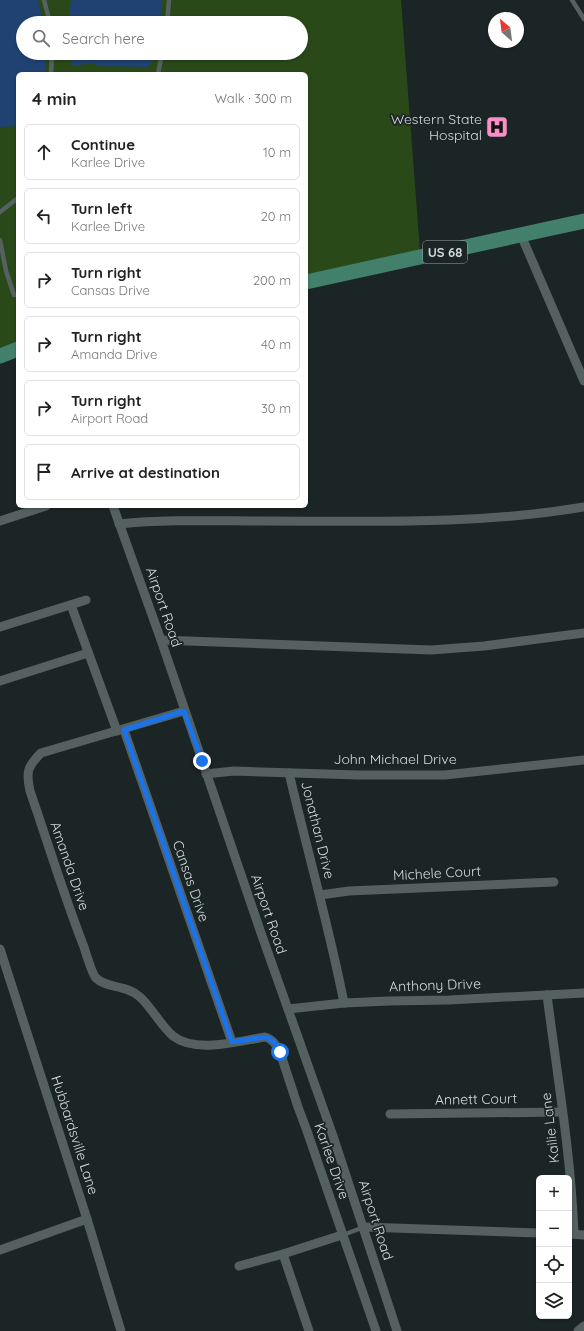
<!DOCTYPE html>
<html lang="en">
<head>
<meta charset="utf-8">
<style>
  :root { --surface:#fff; --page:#f2f2f2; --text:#222; --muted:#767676; --line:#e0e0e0 }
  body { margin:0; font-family:Quicksand,sans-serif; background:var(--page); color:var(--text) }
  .controls { position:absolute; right:12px; bottom:12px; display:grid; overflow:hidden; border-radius:6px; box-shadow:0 1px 3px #0004 }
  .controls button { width:36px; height:36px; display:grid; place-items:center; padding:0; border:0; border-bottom:1px solid var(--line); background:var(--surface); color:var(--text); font:20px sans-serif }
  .compass { position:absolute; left:488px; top:12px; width:36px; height:36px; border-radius:50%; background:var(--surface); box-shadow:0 1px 3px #0004; rotate:332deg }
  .stop { position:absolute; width:12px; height:12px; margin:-9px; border:3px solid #1a73e8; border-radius:50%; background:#fff }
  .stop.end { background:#1a73e8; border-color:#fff; box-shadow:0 1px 4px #0008 }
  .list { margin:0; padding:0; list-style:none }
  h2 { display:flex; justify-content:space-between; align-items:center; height:52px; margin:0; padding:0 16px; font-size:17px }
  h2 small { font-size:13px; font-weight:400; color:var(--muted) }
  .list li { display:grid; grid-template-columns:26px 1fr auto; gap:12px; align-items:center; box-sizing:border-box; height:56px; margin:0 8px 8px; padding:0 8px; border:1px solid var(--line); border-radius:6px }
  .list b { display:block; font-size:15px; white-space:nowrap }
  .list p { margin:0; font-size:13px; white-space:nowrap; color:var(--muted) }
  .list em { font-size:13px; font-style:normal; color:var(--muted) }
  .icon { flex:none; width:22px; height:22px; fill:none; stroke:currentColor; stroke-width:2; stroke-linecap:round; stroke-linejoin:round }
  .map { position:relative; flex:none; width:584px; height:1331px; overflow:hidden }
  .search { position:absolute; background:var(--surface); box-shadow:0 1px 3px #0004; left:16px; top:16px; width:292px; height:44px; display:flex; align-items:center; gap:10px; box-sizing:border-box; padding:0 14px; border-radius:22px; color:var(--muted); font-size:15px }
  .panel { position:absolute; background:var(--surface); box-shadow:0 1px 3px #0004; left:16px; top:72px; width:292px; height:436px; border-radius:6px }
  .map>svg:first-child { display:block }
  .green { fill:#294918; fill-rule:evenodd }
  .water { fill:#1f4273 }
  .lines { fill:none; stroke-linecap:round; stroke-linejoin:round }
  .service { stroke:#556060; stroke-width:4.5 }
  .minor { stroke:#556060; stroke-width:9 }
  .primary { stroke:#42806c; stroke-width:15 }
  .route { stroke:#1a73e8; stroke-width:5 }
  .labels { text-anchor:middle; stroke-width:3.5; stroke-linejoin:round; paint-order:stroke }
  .shield { fill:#1b2525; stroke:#9da4a4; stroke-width:1 }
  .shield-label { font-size:13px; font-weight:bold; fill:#d5dbdb }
  .poi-label { font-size:14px; fill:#d5dbdb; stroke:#1b2525; text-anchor:end }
  .street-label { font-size:14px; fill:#d5dbdb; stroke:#1b2525 }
</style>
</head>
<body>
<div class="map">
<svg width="584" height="1331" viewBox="0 0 584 1331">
  <rect width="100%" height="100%" fill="#1b2525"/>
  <!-- green -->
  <path class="green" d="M 0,0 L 401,0 L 420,251 L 306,287 L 306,74 L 18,74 L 18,356 L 0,359 ZM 23,23 L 301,23 L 301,53 L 23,53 Z"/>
  <!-- water -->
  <g class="water">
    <polygon points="0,0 38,0 43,23 23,23 23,53 45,53 45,74 18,74 18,126 0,127"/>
    <polygon points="71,0 162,0 160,23 68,23"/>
    <polygon points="71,53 155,53 152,62 148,67 99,66 92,63 73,66 71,61"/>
  </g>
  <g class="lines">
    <!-- service -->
    <g class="service">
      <polyline points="44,0 50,23"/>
      <polyline points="572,0 584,19"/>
      <polyline points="167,23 169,0"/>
      <polyline points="51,74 52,53"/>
      <polyline points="158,74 162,53"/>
      <polyline points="0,212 18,198"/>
      <polyline points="0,240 6,271 14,295 18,295"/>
      <polyline points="343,1235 364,1227"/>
    </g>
    <!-- minor -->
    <g class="minor">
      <polyline points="521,235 584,381"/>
      <polyline points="113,506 161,640 261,933 333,1136 397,1331"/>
      <polyline points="0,521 46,506"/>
      <path d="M 119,524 C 168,519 216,521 264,521 C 371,521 478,525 584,507"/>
      <polyline points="71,605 117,731"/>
      <polyline points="0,627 86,600"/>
      <polyline points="161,640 431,650 484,646 584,633"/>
      <polyline points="0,681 88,653"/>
      <path d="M 184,711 L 41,753 C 27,767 26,772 30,791 C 48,843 64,896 84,947 C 86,953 92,974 96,978 C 107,989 126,984 140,997 C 152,1008 161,1026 173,1036 C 196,1054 239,1041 265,1037 C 273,1039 276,1045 280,1052 L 298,1107 L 307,1131 L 376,1331"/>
      <polyline points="124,730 232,1042"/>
      <path d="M 289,773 C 307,850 329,926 344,1003"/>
      <polyline points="206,774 234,771 358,775 445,775 584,760"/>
      <polyline points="320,895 349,891 554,882"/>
      <polyline points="0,949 87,1219 121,1331"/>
      <path d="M 547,995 C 557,1074 571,1154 574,1234"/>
      <polyline points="288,1009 344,1003 389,1001 449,1000 584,993"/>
      <polyline points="390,1114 562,1112"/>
      <polyline points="364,1227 539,1233"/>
      <polyline points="569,1234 584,1235"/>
      <polyline points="0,1250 87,1219"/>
      <polyline points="283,1254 309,1331"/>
      <polyline points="239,1266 283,1254 342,1235"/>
      <polyline points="578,1331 584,1326"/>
    </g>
    <!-- primary -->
    <g class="primary">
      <polyline points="306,282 584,221"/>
      <polyline points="0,356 18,349"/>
    </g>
  </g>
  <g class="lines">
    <!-- route -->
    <path class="route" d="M 202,761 L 184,711 L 124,730 L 232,1042 L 265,1037 C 273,1039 276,1045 280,1052"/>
  </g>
  <!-- icons -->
  <defs>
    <g id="hospital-square" transform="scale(1.15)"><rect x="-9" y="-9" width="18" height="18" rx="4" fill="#fa8fc8" stroke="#1b2525"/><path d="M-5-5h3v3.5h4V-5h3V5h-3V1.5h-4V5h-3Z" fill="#111"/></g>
  </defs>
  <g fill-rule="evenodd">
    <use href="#hospital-square" x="497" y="127"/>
  </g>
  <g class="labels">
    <!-- shield labels -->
    <rect class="shield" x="423" y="241" width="44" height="22" rx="3"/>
    <g class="shield-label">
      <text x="445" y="257">US 68</text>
    </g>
    <!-- poi labels -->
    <g class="poi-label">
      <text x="482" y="124">Western State<tspan x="482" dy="16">Hospital</tspan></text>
    </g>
    <!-- street labels -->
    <g class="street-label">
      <text transform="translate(164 607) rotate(71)" y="5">Airport Road</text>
      <text x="395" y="764">John Michael Drive</text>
      <text transform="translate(318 830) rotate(76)" y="5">Jonathan Drive</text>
      <text transform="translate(70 866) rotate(71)" y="5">Amanda Drive</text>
      <text transform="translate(437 873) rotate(-3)" y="5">Michele Court</text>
      <text transform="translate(191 881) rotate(71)" y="5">Cansas Drive</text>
      <text transform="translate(269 914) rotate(71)" y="5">Airport Road</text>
      <text transform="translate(435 985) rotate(-2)" y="5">Anthony Drive</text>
      <text transform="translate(476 1099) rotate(-1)" y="5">Annett Court</text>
      <text transform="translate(550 1128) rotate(-97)" y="5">Kailie Lane</text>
      <text transform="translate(75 1135) rotate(72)" y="5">Hubbardsville Lane</text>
      <text transform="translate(332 1161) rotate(71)" y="5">Karlee Drive</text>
      <text transform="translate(376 1220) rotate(72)" y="5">Airport Road</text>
    </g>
  </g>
</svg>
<div class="controls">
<button>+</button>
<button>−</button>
<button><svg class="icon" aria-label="locate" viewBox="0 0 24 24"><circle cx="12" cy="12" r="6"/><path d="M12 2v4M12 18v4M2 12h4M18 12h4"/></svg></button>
<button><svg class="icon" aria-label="layers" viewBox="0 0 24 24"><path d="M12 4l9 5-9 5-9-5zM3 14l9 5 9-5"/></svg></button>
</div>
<svg class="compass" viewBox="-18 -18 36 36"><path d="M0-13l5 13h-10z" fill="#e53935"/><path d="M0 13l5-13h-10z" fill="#767676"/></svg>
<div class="stop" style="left:280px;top:1052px"></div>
<div class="stop end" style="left:202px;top:761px"></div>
<div class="search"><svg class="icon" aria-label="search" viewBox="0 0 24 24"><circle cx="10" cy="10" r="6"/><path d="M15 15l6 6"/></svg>Search here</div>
<section class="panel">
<h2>4 min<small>Walk · 300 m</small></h2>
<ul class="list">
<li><svg class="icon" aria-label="ahead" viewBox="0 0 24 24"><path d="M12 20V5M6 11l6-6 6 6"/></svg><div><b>Continue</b><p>Karlee Drive</p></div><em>10 m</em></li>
<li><svg class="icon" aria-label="left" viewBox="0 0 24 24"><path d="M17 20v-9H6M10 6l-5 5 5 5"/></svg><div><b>Turn left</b><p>Karlee Drive</p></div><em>20 m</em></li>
<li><svg class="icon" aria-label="right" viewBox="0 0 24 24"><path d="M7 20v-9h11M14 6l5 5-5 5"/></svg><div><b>Turn right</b><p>Cansas Drive</p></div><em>200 m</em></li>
<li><svg class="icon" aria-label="right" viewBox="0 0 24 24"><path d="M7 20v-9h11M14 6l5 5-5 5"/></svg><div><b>Turn right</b><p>Amanda Drive</p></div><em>40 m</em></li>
<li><svg class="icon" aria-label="right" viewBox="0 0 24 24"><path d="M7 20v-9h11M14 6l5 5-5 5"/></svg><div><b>Turn right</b><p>Airport Road</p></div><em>30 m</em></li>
<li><svg class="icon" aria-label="arrive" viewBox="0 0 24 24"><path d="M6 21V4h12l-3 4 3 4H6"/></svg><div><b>Arrive at destination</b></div></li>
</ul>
</section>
</div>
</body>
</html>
